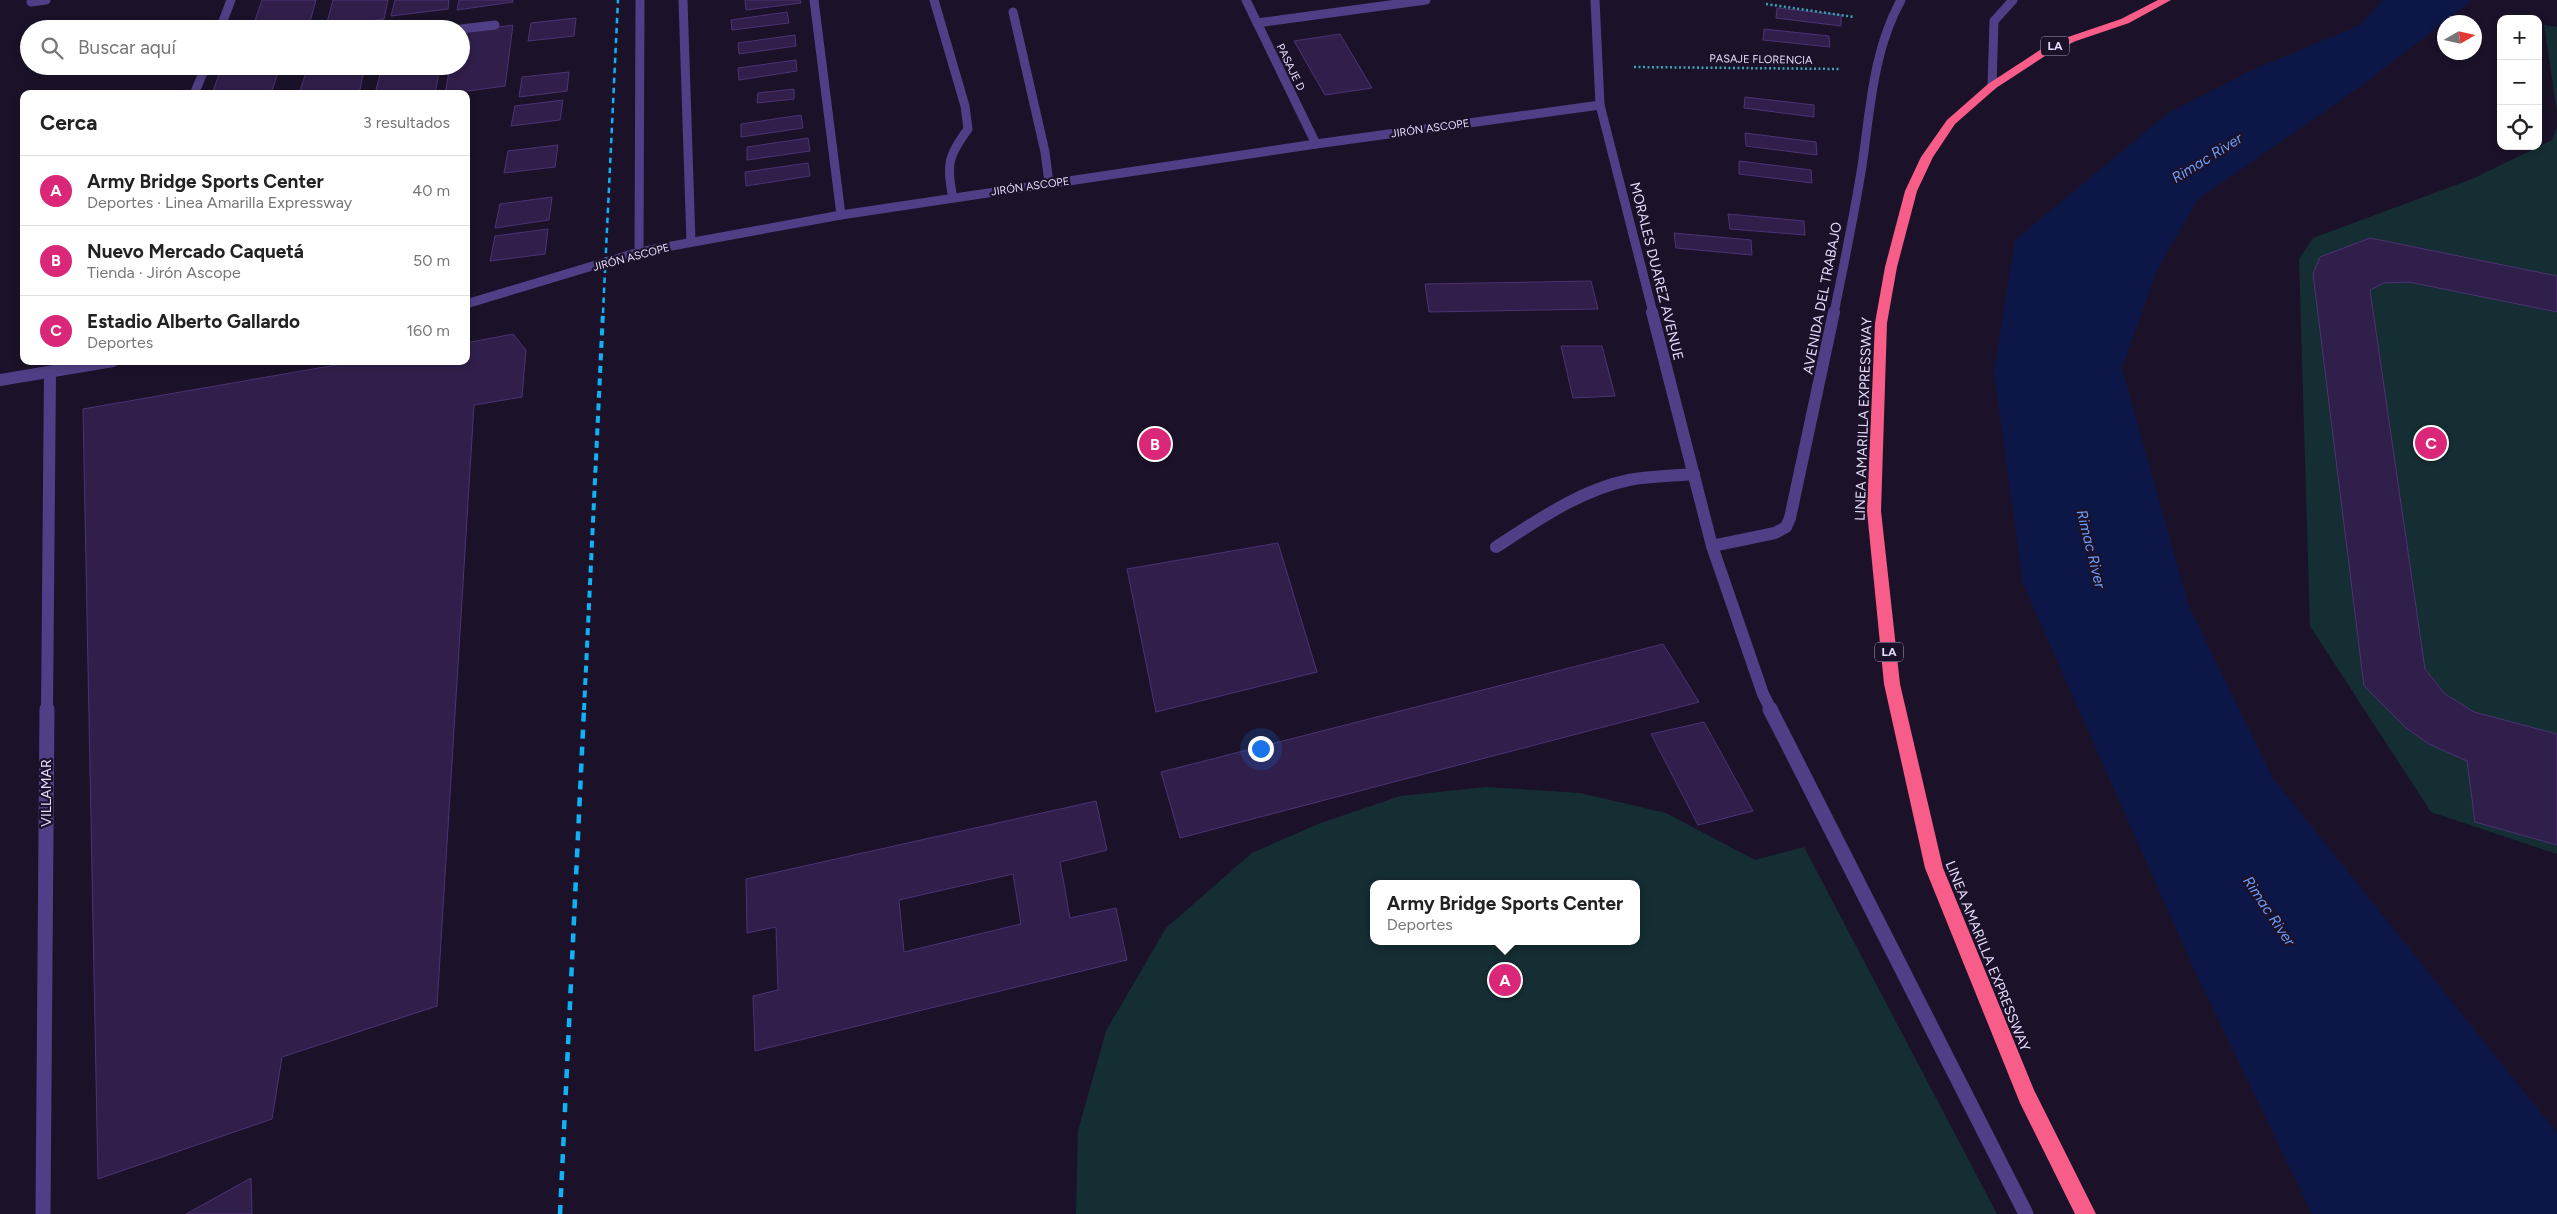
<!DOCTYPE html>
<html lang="es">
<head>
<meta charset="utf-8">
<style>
  :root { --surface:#fff; --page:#f6f6f6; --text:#222; --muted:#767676; --line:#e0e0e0; --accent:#db2777 }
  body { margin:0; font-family:Figtree,sans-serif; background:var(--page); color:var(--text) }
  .controls { position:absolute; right:15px; top:15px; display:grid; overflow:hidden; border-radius:10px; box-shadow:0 2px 8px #0003 }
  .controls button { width:45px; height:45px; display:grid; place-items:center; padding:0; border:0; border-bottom:1px solid var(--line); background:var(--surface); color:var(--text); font:25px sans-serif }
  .compass { position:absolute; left:2437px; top:15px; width:45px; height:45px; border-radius:50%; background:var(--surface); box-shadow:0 2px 8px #0003; rotate:81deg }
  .you { position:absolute; left:1260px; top:748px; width:18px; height:18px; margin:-12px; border:4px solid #fff; border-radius:50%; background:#1a73e8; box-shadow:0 0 0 8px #1a73e833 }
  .badge { display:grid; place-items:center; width:32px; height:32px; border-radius:50%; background:var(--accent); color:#fff; font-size:16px; font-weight:700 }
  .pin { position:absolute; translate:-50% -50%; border:2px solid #fff; box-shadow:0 1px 5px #0006 }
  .popup { position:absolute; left:1370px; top:880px; width:270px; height:65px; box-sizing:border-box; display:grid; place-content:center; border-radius:10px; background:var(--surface); filter:drop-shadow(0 1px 4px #0005); font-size:16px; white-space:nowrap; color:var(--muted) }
  .popup b { font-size:19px; color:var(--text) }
  .popup::after { content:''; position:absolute; left:50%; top:100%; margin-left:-10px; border:10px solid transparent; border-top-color:var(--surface) }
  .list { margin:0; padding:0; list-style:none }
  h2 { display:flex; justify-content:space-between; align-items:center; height:65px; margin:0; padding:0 20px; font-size:21px }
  h2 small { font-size:16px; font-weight:400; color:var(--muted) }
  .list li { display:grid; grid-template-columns:32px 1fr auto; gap:15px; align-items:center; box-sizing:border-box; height:70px; padding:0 20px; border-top:1px solid var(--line) }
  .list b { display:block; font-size:19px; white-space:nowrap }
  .list p { margin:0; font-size:16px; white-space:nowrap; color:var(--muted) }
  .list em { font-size:16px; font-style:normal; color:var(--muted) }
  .icon { flex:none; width:28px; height:28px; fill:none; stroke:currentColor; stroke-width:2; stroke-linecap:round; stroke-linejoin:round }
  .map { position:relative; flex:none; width:2557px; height:1214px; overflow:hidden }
  .search { position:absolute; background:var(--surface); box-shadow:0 2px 8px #0003; left:20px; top:20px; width:450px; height:55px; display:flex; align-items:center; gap:12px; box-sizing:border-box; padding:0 18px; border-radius:28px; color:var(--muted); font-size:19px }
  .panel { position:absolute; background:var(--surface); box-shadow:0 2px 8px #0003; left:20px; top:90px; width:450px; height:275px; border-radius:10px }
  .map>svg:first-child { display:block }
  .green { fill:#152e33; fill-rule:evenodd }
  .water { fill:#0d1747 }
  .building { fill:#301f4a; stroke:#4c3275; fill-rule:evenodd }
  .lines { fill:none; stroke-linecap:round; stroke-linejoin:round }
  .path { stroke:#36a5b7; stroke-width:2.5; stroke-dasharray:2 2.5; stroke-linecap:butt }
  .service-far2 { stroke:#503f86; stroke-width:9 }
  .service-far1 { stroke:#503f86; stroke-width:12 }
  .service { stroke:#503f86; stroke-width:15 }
  .pedestrian { stroke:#503f86; stroke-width:9 }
  .minor-far2 { stroke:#503f86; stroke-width:9 }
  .minor-far1 { stroke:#503f86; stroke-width:12 }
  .minor { stroke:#503f86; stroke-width:15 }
  .tertiary-far1 { stroke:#503f86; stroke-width:9 }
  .tertiary { stroke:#503f86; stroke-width:12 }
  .motorway { fill:#f85c88; fill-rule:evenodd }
  .rail-far2 { stroke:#10b1f5; stroke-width:2.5; stroke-dasharray:5.5 4.5; stroke-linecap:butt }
  .rail-far1 { stroke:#10b1f5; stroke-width:4; stroke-dasharray:7 5.5; stroke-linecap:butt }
  .rail { stroke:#10b1f5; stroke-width:4.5; stroke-dasharray:9 8; stroke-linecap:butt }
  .labels { text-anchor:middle; stroke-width:4.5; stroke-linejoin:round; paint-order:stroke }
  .far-street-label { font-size:11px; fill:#e6dcfe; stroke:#1b1229 }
  .shield { fill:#1b1229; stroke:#a99fbe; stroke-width:1 }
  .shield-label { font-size:12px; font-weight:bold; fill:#e6dcfe }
  .street-label { font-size:14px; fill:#e6dcfe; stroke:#1b1229 }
  .water-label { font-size:15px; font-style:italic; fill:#6e9df9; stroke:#1b1229 }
</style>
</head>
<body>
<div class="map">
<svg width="2557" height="1214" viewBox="0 0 2557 1214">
  <rect width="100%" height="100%" fill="#1b1229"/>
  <!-- green -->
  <g class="green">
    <polygon points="2544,25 2557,27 2557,112"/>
    <polygon points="2557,127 2557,854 2431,812 2310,626 2299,259 2313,238 2472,179 2552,140"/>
    <path d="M 1486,787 L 1580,793 L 1666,813 L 1755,860 L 1804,847 L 1997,1214 L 1076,1214 L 1078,1131 L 1106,1031 L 1166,928 L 1252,853 L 1318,824 L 1400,796 ZM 1374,884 L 1636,884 L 1636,941 L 1374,941 Z"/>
  </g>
  <!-- water -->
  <polygon class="water" points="2383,0 2472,0 2364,84 2197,200 2157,270 2122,368 2188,604 2272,777 2557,1133 2557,1214 2312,1214 2193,967 2023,584 1994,372 2015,240 2167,114 2250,71 2360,25"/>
  <!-- building -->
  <g class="building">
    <polygon points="262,0 316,0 308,29 252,29"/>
    <polygon points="333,0 388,0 384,19 326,26"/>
    <polygon points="395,0 449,0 448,9 391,16"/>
    <polygon points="459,0 513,0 513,2 457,10"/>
    <polygon points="745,0 800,0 801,3 746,10"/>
    <polygon points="1777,8 1841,15 1841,26 1776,18"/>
    <polygon points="787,12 789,23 732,30 731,20"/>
    <polygon points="576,18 574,36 528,41 531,23"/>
    <polygon points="513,25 505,86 445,94 450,66 461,66 461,32"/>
    <polygon points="1764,29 1829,36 1830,47 1763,40"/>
    <polygon points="1340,34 1372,88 1325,95 1294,41"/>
    <polygon points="795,35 796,46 739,54 738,43"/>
    <polygon points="796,60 797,71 739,80 738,68"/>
    <polygon points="222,66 280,66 271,94 212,94"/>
    <polygon points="308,66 365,66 359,94 299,94"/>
    <polygon points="382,66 440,66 435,94 375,94"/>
    <polygon points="569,72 567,91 519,97 522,77"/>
    <polygon points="794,89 794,99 757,103 758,93"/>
    <polygon points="1745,97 1814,105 1814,117 1744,108"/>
    <polygon points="563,100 560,120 511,126 515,106"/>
    <polygon points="801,115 803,128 741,137 741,124"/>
    <polygon points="1745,133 1816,142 1817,155 1746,146"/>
    <polygon points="808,138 810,151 747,160 747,147"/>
    <polygon points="558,145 555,167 504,173 508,151"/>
    <polygon points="1739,161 1811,170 1812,183 1739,174"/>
    <polygon points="808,163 810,176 746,186 745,172"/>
    <polygon points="552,197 549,220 495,228 500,204"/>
    <polygon points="1728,214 1804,221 1805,235 1730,229"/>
    <polygon points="548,229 545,254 490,261 495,236"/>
    <polygon points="1674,233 1751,240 1752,255 1676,248"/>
    <polygon points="2370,238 2557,276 2557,312 2409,282 2384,283 2370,290 2425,669 2445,694 2474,712 2557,734 2557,845 2475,822 2467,761 2429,744 2406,728 2364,686 2313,274 2320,257"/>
    <polygon points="1591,281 1598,309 1429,312 1425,284"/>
    <polygon points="513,334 526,350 522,397 474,405 437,1006 282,1057 272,1119 98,1179 83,409 359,361 466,361 466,343"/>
    <polygon points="1561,346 1602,346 1615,396 1573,398"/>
    <polygon points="1278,543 1317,672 1156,712 1127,569"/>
    <polygon points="1663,644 1699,702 1180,838 1161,772"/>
    <polygon points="1704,722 1753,811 1698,825 1651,734"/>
    <path d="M 1096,801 L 1107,850 L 1060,862 L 1070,918 L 1116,908 L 1127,960 L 755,1051 L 753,996 L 778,990 L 776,927 L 747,933 L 746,879 ZM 1013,874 L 1021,924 L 904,952 L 899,900 Z"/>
    <polygon points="251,1178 252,1214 186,1214"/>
  </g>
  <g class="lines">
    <!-- path -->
    <g class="path">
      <polyline points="1766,4 1854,17"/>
      <polyline points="1634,67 1840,69"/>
    </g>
    <!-- service-far2 -->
    <g class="service-far2">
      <path d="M 934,0 L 965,106 L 968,129 C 948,156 946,165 953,198"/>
      <polyline points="31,2 46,0"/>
      <polyline points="1013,12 1045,152 1049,183"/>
      <polyline points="220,29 231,0"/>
      <polyline points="461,29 495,25"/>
      <polyline points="1992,86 1994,21 2013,0"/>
      <polyline points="194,94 206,66"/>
    </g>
    <!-- service-far1 -->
    <g class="service-far1">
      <polyline points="1712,546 1763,694 1771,710"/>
      <path d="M 1496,547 C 1538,520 1580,490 1629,480 C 1650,476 1672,476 1694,474"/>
    </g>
    <!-- service -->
    <polyline class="service" points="1770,709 2026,1214"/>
    <!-- pedestrian -->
    <g class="pedestrian">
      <polyline points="683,0 691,242"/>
      <polyline points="814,0 841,215"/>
      <polyline points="1257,23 1426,0"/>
    </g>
    <!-- minor-far2 -->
    <g class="minor-far2">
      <polyline points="1246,0 1316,144"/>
      <polyline points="1600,105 1653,313"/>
      <polyline points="639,252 640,0"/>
      <path d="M 1834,313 C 1844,264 1854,216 1862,166 C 1870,111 1873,50 1901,0"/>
    </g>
    <!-- minor-far1 -->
    <g class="minor-far1">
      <polyline points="1652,312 1712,546 1775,533 1786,527 1790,518 1834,312"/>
      <polyline points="47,710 50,372"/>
    </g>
    <!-- minor -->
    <polyline class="minor" points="43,1214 47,709"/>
    <!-- tertiary-far1 -->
    <polyline class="tertiary-far1" points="466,304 639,252 841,215 1316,144 1600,105 1595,0"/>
    <!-- tertiary -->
    <polyline class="tertiary" points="0,380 113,361"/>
    <!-- motorway -->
    <polygon class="motorway" points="2158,0 2171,0 2129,23 2076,41 2048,54 1996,88 1955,124 1933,157 1917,191 1897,267 1887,323 1881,511 1900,684 1943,868 2034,1090 2096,1214 2075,1214 2020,1103 1925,868 1884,684 1867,511 1875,323 1885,267 1905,191 1921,157 1947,120 1988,84 2040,50 2068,37 2121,19"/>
    <!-- rail-far2 -->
    <polyline class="rail-far2" points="603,313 618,0"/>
    <!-- rail-far1 -->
    <polyline class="rail-far1" points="584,710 603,312"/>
    <!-- rail -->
    <polyline class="rail" points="560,1214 584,709"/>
  </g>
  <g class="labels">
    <!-- far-street labels -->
    <g class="far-street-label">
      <text transform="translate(1761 59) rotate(1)" y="4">PASAJE FLORENCIA</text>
      <text transform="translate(1291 67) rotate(64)" y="4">PASAJE D</text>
      <text transform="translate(1430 128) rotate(-8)" y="4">JIRÓN ASCOPE</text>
      <text transform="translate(1030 186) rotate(-8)" y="4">JIRÓN ASCOPE</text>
      <text transform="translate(631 257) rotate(-15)" y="4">JIRÓN ASCOPE</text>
    </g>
    <!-- shield labels -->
    <g class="shield">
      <rect x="2041" y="36.5" width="28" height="19" rx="4"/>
      <rect x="1875" y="642.5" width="28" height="19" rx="4"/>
    </g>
    <g class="shield-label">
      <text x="2055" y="50">LA</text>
      <text x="1889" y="656">LA</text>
    </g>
    <!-- street labels -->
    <g class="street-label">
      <text transform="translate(1657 271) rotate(76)" y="5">MORALES DUAREZ AVENUE</text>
      <text transform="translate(1822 298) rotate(-79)" y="5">AVENIDA DEL TRABAJO</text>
      <text transform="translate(1863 419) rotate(-88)" y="5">LINEA AMARILLA EXPRESSWAY</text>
      <text transform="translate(46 793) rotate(-90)" y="5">VILLAMAR</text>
      <text transform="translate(1988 956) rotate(68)" y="5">LINEA AMARILLA EXPRESSWAY</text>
    </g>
    <!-- water labels -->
    <g class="water-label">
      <text transform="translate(2207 158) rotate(-32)" y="5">Rimac River</text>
      <text transform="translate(2091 549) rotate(76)" y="5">Rimac River</text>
      <text transform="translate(2269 911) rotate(56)" y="5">Rimac River</text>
    </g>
  </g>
</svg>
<div class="controls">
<button>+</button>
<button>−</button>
<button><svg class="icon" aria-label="locate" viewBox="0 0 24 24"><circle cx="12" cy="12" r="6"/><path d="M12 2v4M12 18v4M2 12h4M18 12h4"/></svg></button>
</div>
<svg class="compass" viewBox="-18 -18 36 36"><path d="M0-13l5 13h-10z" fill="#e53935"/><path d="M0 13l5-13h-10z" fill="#767676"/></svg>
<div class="you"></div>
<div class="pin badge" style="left:1505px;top:980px">A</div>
<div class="popup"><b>Army Bridge Sports Center</b>Deportes</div>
<div class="pin badge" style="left:1155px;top:444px">B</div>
<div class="pin badge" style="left:2431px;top:443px">C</div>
<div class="search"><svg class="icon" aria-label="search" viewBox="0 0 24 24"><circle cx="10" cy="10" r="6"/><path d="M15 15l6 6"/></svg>Buscar aquí</div>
<section class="panel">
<h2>Cerca<small>3 resultados</small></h2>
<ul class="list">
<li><span class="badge">A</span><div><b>Army Bridge Sports Center</b><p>Deportes · Linea Amarilla Expressway</p></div><em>40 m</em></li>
<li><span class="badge">B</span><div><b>Nuevo Mercado Caquetá</b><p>Tienda · Jirón Ascope</p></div><em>50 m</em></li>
<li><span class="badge">C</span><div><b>Estadio Alberto Gallardo</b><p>Deportes</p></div><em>160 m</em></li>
</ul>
</section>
</div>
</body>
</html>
